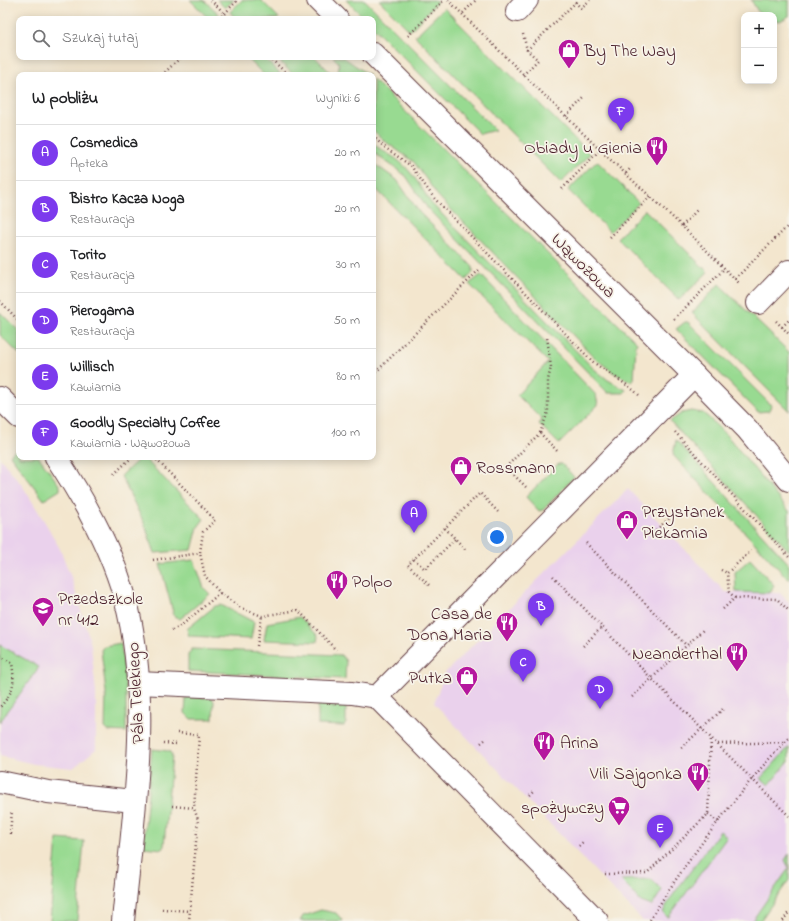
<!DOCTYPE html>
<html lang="pl">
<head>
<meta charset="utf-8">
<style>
  :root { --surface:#fff; --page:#f2f2f2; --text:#202124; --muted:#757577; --line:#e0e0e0; --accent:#7c3aed }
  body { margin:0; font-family:"Indie Flower",sans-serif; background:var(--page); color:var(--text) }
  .controls { position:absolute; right:12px; top:12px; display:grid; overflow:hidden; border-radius:8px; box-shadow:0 2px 10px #0003 }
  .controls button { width:36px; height:36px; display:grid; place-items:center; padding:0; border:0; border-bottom:1px solid var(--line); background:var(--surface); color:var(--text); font:20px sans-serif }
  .you { position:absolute; left:497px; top:537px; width:14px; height:14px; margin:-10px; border:3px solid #fff; border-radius:50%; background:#1a73e8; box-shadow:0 0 0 6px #1a73e833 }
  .badge { display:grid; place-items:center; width:26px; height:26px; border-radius:50%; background:var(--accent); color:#fff; font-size:13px; font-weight:700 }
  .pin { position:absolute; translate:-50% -33px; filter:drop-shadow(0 1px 2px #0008) }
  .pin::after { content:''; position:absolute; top:21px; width:14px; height:12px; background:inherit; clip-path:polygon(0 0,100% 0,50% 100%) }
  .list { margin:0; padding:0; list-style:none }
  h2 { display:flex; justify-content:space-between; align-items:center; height:52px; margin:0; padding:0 16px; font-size:17px }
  h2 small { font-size:13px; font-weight:400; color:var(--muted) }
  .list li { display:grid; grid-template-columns:26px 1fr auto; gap:12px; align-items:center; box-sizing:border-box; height:56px; padding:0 16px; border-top:1px solid var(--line) }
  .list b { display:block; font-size:15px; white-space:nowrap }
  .list p { margin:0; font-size:13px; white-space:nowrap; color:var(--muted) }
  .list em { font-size:13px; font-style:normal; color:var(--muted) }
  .icon { flex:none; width:22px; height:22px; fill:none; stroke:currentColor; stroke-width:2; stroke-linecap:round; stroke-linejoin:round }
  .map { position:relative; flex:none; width:789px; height:921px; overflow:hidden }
  .search { position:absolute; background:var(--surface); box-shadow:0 2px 10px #0003; left:16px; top:16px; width:360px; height:44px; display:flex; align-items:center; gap:10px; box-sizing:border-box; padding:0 14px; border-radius:8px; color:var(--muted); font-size:15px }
  .panel { position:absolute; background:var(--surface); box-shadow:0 2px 10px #0003; left:16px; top:72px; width:360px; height:388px; border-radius:8px }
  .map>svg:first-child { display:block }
  .built { fill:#ead1ec }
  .green { fill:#98da91; stroke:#717c5e }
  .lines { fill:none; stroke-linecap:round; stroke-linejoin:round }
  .minor-casing { stroke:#633d43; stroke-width:24 }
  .path { stroke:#633d43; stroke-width:2.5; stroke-dasharray:1 3; stroke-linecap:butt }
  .minor { stroke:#fff; stroke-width:22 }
  .labels { text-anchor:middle; stroke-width:3.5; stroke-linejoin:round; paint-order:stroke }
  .poi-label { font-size:18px; fill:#4a1f2b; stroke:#f7f3e8; text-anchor:start }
  .street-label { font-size:18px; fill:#4a1f2b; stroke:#f7f3e8 }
</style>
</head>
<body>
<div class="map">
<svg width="789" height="921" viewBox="0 0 789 921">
  <rect width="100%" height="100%" fill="#f7f3e8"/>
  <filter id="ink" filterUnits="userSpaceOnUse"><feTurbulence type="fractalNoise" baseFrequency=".025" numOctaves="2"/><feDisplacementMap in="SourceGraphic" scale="8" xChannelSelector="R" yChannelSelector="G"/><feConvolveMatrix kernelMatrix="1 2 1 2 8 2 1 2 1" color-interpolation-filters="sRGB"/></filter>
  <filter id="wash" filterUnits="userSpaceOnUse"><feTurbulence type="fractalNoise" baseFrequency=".012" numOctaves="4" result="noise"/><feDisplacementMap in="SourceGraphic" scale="16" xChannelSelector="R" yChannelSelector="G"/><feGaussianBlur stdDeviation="0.9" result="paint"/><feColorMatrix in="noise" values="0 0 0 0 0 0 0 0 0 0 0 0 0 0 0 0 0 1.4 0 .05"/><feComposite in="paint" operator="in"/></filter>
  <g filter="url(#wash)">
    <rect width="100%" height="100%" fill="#f3e6ce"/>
    <!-- built -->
    <g class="built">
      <polygon points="0,458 22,485 46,524 60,549 71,577 91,645 96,693 96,749 73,768 34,764 0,756 0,722 39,667 0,645"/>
      <polygon points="628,489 725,592 780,593 789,602 789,854 785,860 789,867 752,921 643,921 434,703 445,673"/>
    </g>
    <!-- green -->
    <g class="green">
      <polygon points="190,0 204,0 219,14 214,19 209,19"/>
      <polygon points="217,0 234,0 225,8"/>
      <polygon points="242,0 261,0 279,18 277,19 236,19 230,12"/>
      <polygon points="346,0 365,0 495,130 480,134 373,27 373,19 365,19"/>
      <polygon points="379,0 435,0 437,2 410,31"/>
      <polygon points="751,0 789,0 789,16 780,21 774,20 774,15 760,15"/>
      <polygon points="444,8 590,154 561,183 415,36"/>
      <polygon points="246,57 263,57 281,75 264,75"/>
      <polygon points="275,57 315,57 329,71 328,75 294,75"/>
      <polygon points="333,57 343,57 369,75 338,75 339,63"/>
      <polygon points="373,79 637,343 636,345 634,380 632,382 614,373 596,359 438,196 414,162 383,140 373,130"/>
      <path d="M 373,143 C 381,151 390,154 399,161 C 413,173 421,187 431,203 L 593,368 L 608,380 L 626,390 L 624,393 L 608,393 L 428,209 L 406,176 L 373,152 Z"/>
      <polygon points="597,161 639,203 610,232 568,190"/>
      <polygon points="373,163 397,180 419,212 473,267 473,272 466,280 373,186"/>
      <polygon points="645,210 708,272 679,300 617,238"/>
      <polygon points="481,275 596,395 598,405 559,444 539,424 542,420 517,395 548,362 469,284"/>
      <polygon points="719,284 789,352 789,411 692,313"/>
      <polygon points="0,312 19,331 19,354 0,335"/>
      <polygon points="685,322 688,322 771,405 769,411 758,412 676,329"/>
      <polygon points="691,411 703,413 709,418 729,438 789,511 789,551 670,421 682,413"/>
      <polygon points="676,440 789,564 789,580 673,455"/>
      <polygon points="19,446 19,457 39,457 60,486 60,490 44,500 10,455"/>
      <polygon points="141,457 143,457 204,519 198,527 192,550 155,553 144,523 121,476"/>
      <polygon points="558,464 562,464 574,477 543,510 539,511 526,497"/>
      <polygon points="750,559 774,585 770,593 736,592 735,572"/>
      <polygon points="194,560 204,588 210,594 180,619 174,616 160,564"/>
      <polygon points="221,605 254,622 251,639 189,636 187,629 215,606"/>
      <polygon points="300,617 318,636 317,642 264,640 267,623"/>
      <polygon points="121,643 126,692 126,732 108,731 105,728 106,692 101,650 104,646"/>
      <polygon points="0,645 39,667 0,722"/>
      <polygon points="192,649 341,655 346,661 345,679 188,671 188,655"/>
      <polygon points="188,697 212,698 214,701 213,719 191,719 185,713 186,698"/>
      <polygon points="321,704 346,706 346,723 344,726 318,725 318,706"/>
      <polygon points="789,747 789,761 769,785 761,778"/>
      <polygon points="152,749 169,751 172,755 164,846 162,849 143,847"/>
      <polygon points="720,831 727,837 668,918 663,912 670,899"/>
      <polygon points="57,839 84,841 77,921 50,921"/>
      <polygon points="789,854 789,880 760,921 752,921 789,868 785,860"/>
      <polygon points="651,879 662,890 652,906 641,902 621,880"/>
      <polygon points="321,910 336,913 343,921 300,921 303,916"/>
    </g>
  </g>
  <g filter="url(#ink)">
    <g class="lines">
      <!-- minor casing -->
      <g class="minor-casing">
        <g id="minor">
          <polyline points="318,0 337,19"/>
          <polyline points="517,11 527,0"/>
          <polyline points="373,54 694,375 747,429 789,480"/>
          <polyline points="758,303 789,271"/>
          <polyline points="0,398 19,417"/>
          <path d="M 56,457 C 85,501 111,548 125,598 C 153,701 133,817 123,921"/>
          <polyline points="138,683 352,693 377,697 597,921"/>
          <polyline points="377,697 694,375"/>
          <polyline points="0,782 48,792 134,801"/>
        </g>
      </g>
      <!-- path -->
      <g class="path">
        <polyline points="211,0 230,19"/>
        <polyline points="448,0 600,150 682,226 740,284"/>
        <polyline points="575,2 581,8 590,0"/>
        <polyline points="463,13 476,0"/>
        <polyline points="219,19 238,0"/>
        <polyline points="523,34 527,50"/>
        <polyline points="408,36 444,0"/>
        <polyline points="269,57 288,75"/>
        <polyline points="162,75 181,57"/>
        <polyline points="523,75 538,60 527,50 578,0"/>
        <polyline points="566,116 584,98"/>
        <path d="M 373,136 L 383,146 L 411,166 L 434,198 L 592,361 C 607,373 625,382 639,395"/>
        <polyline points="626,173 630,169"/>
        <polyline points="562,189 600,150"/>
        <polyline points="682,226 697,210"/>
        <polyline points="610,237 651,196"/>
        <polyline points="735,279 789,225"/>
        <polyline points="0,301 19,321"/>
        <polyline points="674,319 725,268"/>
        <polyline points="776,321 789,334"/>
        <polyline points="782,327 789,320"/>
        <polyline points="373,375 480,269"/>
        <polyline points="675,432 789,557"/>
        <polyline points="540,433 548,412 548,380 551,367 547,337"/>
        <polyline points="154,457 215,520 203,532 200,553 205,576 220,593 241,608 262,616 298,610 336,650"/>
        <polyline points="114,474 132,457"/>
        <polyline points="526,487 506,467 540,433 559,453"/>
        <polyline points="445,528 465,549"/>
        <polyline points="650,535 671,517"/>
        <polyline points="586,543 686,645"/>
        <polyline points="414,559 425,569 455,539"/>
        <polyline points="153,560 200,553"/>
        <polyline points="721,570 727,573"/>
        <polyline points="553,576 651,678 789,816"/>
        <polyline points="429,585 408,565 480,493 499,513"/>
        <polyline points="735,598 729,592 727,573 751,551"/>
        <polyline points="723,609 735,598 777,599 789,611"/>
        <polyline points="172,630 182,625 220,593"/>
        <polyline points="257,646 262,616"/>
        <polyline points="583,646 602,627"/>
        <path d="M 0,656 L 12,663 C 15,684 14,691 0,707"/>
        <polyline points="632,697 704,629"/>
        <polyline points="177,733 199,735 194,808"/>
        <polyline points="163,743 177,744"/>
        <polyline points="481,743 486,739"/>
        <polyline points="718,744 785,742"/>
        <polyline points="681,748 723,709"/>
        <polyline points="530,795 535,790"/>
        <polyline points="172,806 194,808 198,820 189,921"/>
        <polyline points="708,814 718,822"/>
        <polyline points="10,834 12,811"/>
        <polyline points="579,846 584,841"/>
        <polyline points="605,874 647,873 708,814 711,739"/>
        <polyline points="162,909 190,911"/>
        <path d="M 650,920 C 674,880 702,842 731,805 C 749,782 768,759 789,738"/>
        <polyline points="783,921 789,912"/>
      </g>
      <!-- minor -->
      <use href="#minor" class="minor"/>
    </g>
  </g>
  <!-- icons -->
  <defs>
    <g id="shop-pin" transform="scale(1.15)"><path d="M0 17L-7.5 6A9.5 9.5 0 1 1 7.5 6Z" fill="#b5179e" stroke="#f7f3e8"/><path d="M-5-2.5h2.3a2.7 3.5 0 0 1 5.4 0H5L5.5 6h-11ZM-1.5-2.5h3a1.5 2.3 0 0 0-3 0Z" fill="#fff"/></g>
    <g id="restaurant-pin" transform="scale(1.15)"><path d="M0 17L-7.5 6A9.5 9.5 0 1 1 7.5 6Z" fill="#b5179e" stroke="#f7f3e8"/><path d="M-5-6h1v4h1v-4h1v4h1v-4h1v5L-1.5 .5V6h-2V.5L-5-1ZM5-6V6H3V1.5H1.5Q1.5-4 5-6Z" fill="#fff"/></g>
    <g id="school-pin" transform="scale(1.15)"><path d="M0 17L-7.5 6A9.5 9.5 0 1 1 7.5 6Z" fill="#b5179e" stroke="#f7f3e8"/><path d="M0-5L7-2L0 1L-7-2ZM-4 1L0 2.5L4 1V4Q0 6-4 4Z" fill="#fff"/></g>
    <g id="supermarket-pin" transform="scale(1.15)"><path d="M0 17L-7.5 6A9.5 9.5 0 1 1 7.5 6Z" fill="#b5179e" stroke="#f7f3e8"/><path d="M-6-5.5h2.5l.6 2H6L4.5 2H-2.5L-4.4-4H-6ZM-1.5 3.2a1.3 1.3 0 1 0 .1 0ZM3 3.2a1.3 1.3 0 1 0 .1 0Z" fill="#fff"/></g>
  </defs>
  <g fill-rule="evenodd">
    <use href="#shop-pin" x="569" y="50"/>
    <use href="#restaurant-pin" x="657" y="147"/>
    <use href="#shop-pin" x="461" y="467"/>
    <use href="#shop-pin" x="627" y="521"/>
    <use href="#restaurant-pin" x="337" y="581"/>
    <use href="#school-pin" x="43" y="608"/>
    <use href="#restaurant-pin" x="507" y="623"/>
    <use href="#restaurant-pin" x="737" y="653"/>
    <use href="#shop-pin" x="467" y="677"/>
    <use href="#restaurant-pin" x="544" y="742"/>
    <use href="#restaurant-pin" x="698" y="773"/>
    <use href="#supermarket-pin" x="619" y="807"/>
  </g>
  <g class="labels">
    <!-- poi labels -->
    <g class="poi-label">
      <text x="584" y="56">By The Way</text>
      <text x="642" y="153" text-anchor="end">Obiady u Gienia</text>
      <text x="476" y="473">Rossmann</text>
      <text x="642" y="517">Przystanek<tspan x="642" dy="21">Piekarnia</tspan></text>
      <text x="352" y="587">Polpo</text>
      <text x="58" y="604">Przedszkole<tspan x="58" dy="21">nr 412</tspan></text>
      <text x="492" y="619" text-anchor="end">Casa de<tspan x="492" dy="21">Dona Maria</tspan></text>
      <text x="722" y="659" text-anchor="end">Neanderthal</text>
      <text x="452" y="683" text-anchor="end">Putka</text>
      <text x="560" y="748">Arina</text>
      <text x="682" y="779" text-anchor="end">Vili Sajgonka</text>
      <text x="604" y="813" text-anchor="end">spożywczy</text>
    </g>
    <!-- street labels -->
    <g class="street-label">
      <text transform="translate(584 265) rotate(45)" y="6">Wąwozowa</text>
      <text transform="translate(135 693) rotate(-93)" y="6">Pála Telekiego</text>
    </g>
  </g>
</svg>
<div class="controls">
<button>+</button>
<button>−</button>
</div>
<div class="you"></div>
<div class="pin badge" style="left:414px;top:533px">A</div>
<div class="pin badge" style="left:541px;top:626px">B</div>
<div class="pin badge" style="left:523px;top:682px">C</div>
<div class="pin badge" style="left:600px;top:709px">D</div>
<div class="pin badge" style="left:660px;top:848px">E</div>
<div class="pin badge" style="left:621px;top:131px">F</div>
<div class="search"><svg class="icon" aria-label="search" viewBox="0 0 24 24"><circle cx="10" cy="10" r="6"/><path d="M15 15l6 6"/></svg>Szukaj tutaj</div>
<section class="panel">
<h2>W pobliżu<small>Wyniki: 6</small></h2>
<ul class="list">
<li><span class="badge">A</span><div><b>Cosmedica</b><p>Apteka</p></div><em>20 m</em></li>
<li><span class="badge">B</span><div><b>Bistro Kacza Noga</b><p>Restauracja</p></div><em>20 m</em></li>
<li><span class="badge">C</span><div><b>Torito</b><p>Restauracja</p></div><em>30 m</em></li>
<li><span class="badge">D</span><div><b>Pierogama</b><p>Restauracja</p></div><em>50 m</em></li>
<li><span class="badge">E</span><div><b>Willisch</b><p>Kawiarnia</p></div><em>80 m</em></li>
<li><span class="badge">F</span><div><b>Goodly Specialty Coffee</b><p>Kawiarnia · Wąwozowa</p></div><em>100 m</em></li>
</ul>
</section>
</div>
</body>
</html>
